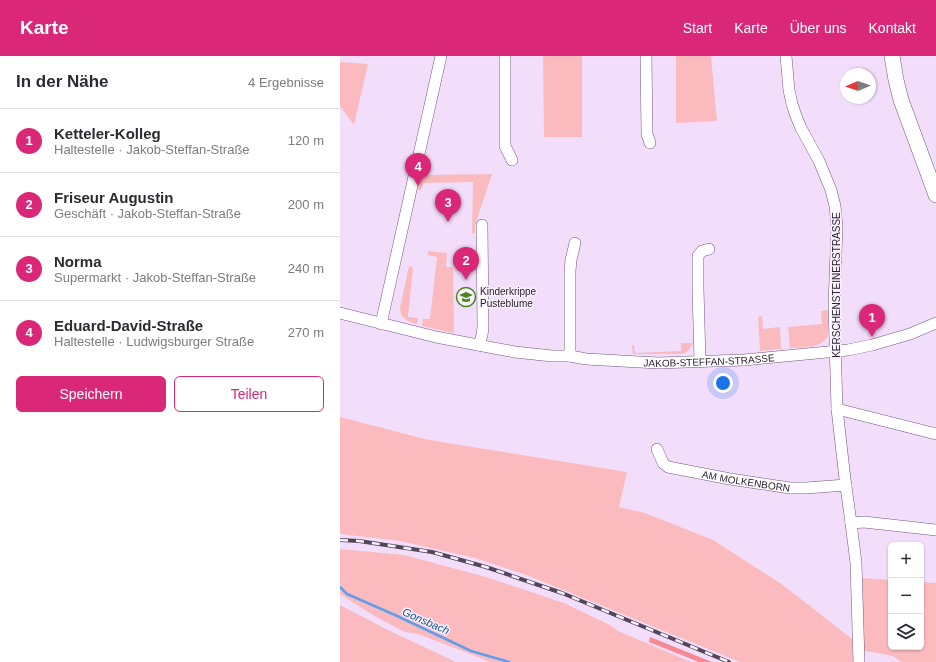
<!DOCTYPE html>
<html lang="de">
<head>
<meta charset="utf-8">
<style>
  :root { --surface:#fff; --page:#f7f7f7; --text:#2b2b33; --muted:#7c7c81; --line:#e1e1e2; --accent:#db2777 }
  body { margin:0; font-family:Helvetica,sans-serif; background:var(--page); color:var(--text) }
  .controls { position:absolute; right:12px; bottom:12px; display:grid; overflow:hidden; border-radius:6px; box-shadow:0 1px 3px #0004 }
  .controls button { width:36px; height:36px; display:grid; place-items:center; padding:0; border:0; border-bottom:1px solid var(--line); background:var(--surface); color:var(--text); font:20px sans-serif }
  .compass { position:absolute; left:500px; top:12px; width:36px; height:36px; border-radius:50%; background:var(--surface); box-shadow:0 1px 3px #0004; rotate:268deg }
  .you { position:absolute; left:383px; top:327px; width:14px; height:14px; margin:-10px; border:3px solid #fff; border-radius:50%; background:#1a73e8; box-shadow:0 0 0 6px #1a73e833 }
  .badge { display:grid; place-items:center; width:26px; height:26px; border-radius:50%; background:var(--accent); color:#fff; font-size:13px; font-weight:700 }
  .pin { position:absolute; translate:-50% -33px; filter:drop-shadow(0 1px 2px #0008) }
  .pin::after { content:''; position:absolute; top:21px; width:14px; height:12px; background:inherit; clip-path:polygon(0 0,100% 0,50% 100%) }
  .list { margin:0; padding:0; list-style:none }
  h2 { display:flex; justify-content:space-between; align-items:center; height:52px; margin:0; padding:0 16px; font-size:17px }
  h2 small { font-size:13px; font-weight:400; color:var(--muted) }
  .list li { display:grid; grid-template-columns:26px 1fr auto; gap:12px; align-items:center; box-sizing:border-box; height:64px; padding:0 16px; border-top:1px solid var(--line) }
  .list b { display:block; font-size:15px; white-space:nowrap }
  .list p { margin:0; font-size:13px; white-space:nowrap; color:var(--muted) }
  .list em { font-size:13px; font-style:normal; color:var(--muted) }
  .actions { display:flex; gap:8px; padding:12px 16px }
  .actions a { flex:1; padding:9px 0; border:1px solid var(--accent); border-radius:6px; text-align:center; font-size:14px; color:var(--accent) }
  .actions .main { background:var(--accent); color:#fff }
  .icon { flex:none; width:22px; height:22px; fill:none; stroke:currentColor; stroke-width:2; stroke-linecap:round; stroke-linejoin:round }
  .map { position:relative; flex:none; width:596px; height:606px; overflow:hidden }
  header { display:flex; align-items:center; gap:24px; box-sizing:border-box; height:56px; padding:0 20px; background:var(--accent); color:#fff }
  header strong { font-size:19px }
  nav { display:flex; gap:22px; margin-inline-start:auto; font-size:14px }
  main { display:flex }
  aside { flex:1; background:var(--surface) }
  .map>svg:first-child { display:block }
  .green { fill:#fbbbbe }
  .forest { fill:#f68892 }
  .lines { fill:none; stroke-linecap:round; stroke-linejoin:round }
  .stream { stroke:#609eed; stroke-width:2.5 }
  .street-casing { stroke:#73577f; stroke-width:12 }
  .secondary-casing { stroke:#73577f; stroke-width:16 }
  .street { stroke:#fff; stroke-width:11 }
  .secondary { stroke:#fff; stroke-width:15 }
  .rail-casing { stroke:#54465a; stroke-width:4 }
  .rail { stroke:#f7f1fa; stroke-width:2.5; stroke-dasharray:8; stroke-linecap:butt }
  .labels { text-anchor:middle; stroke-width:3; stroke-linejoin:round; paint-order:stroke }
  .street-label { font-size:10px; fill:#2e2133; stroke:#f7f1fa }
  .poi-label { font-size:10px; fill:#2e2133; stroke:#f7f1fa; text-anchor:start }
  .water-label { font-size:11px; font-style:italic; fill:#205494; stroke:#f7f1fa }
</style>
</head>
<body>
<header>
<strong>Karte</strong>
<nav><a>Start</a><a>Karte</a><a>Über uns</a><a>Kontakt</a></nav>
</header>
<main>
<aside>
<h2>In der Nähe<small>4 Ergebnisse</small></h2>
<ul class="list">
<li><span class="badge">1</span><div><b>Ketteler-Kolleg</b><p>Haltestelle · Jakob-Steffan-Straße</p></div><em>120 m</em></li>
<li><span class="badge">2</span><div><b>Friseur Augustin</b><p>Geschäft · Jakob-Steffan-Straße</p></div><em>200 m</em></li>
<li><span class="badge">3</span><div><b>Norma</b><p>Supermarkt · Jakob-Steffan-Straße</p></div><em>240 m</em></li>
<li><span class="badge">4</span><div><b>Eduard-David-Straße</b><p>Haltestelle · Ludwigsburger Straße</p></div><em>270 m</em></li>
</ul>
<div class="actions"><a class="main">Speichern</a><a>Teilen</a></div>
</aside>
<div class="map">
<svg width="596" height="606" viewBox="0 0 596 606">
  <rect width="100%" height="100%" fill="#f2defb"/>
  <!-- green -->
  <g class="green">
    <polygon points="203,0 242,0 242,81 204,81"/>
    <polygon points="336,0 371,0 377,65 338,67 336,66"/>
    <polygon points="0,6 28,8 14,69 0,50"/>
    <polygon points="152,118 135,169 135,177 132,178 133,126 83,127 81,134 78,134 81,120 83,119"/>
    <polygon points="88,195 107,197 106,211 113,211 114,277 82,270 83,263 90,263 97,201 88,199"/>
    <path d="M 69,210 L 72,211 L 73,212 L 68,261 L 78,262 L 77,268 C 68,266 60,262 60,252 Z"/>
    <path d="M 488,254 L 488,279 C 483,293 462,291 450,292 L 448,271 L 482,268 L 481,255 Z"/>
    <polygon points="422,260 423,273 440,271 441,293 420,295 418,261"/>
    <path d="M 341,287 L 353,287 C 350,293 347,297 341,298 L 293,298 L 292,289 L 294,289 L 295,297 L 341,295 Z"/>
    <polygon points="0,361 89,384 287,416 279,451 305,457 373,484 443,529 512,583 513,606 400,606 189,520 135,502 60,485 0,478"/>
    <polygon points="0,493 64,499 146,521 227,548 230,550 270,569 278,575 351,606 151,606 78,578 65,576 36,561 0,538"/>
    <polygon points="522,522 551,524 551,591 581,591 581,526 596,527 596,606 562,606 553,600 538,597 524,595"/>
    <polygon points="0,549 50,575 116,606 0,606"/>
  </g>
  <!-- forest -->
  <polygon class="forest" points="310,581 372,606 359,606 309,586"/>
  <g class="lines">
    <!-- stream -->
    <polyline class="stream" points="0,531 7,538 55,559 131,595 169,606"/>
    <!-- street casing -->
    <g class="street-casing">
      <g id="street">
        <polyline points="165,0 165,90 172,104"/>
        <polyline points="306,0 307,78 310,87"/>
        <polyline points="446,0 449,34 452,48 456,60 461,72 479,105 491,134 495,150 497,171 494,249 497,353 505,423 511,467 516,507 519,606"/>
        <path id="s1" d="M 0,257 L 96,281 L 175,296 L 212,300 L 230,300 L 246,303 L 318,307 L 404,304 L 508,294 L 532,289 L 570,278 L 596,267"/>
        <polyline points="41,268 101,0"/>
        <polyline points="139,289 142,279 143,271 142,169"/>
        <polyline points="230,300 230,215 231,204 235,187"/>
        <polyline points="360,305 358,233 358,200 362,195 369,193"/>
        <polyline points="497,353 596,378"/>
        <path id="s2" d="M 317,393 L 323,407 L 328,411 L 390,423 L 450,432 L 466,432 L 506,429"/>
        <polyline points="511,467 524,466 596,474"/>
      </g>
    </g>
    <!-- secondary casing -->
    <g class="secondary-casing">
      <polyline id="secondary" points="552,0 556,24 561,44 596,139"/>
    </g>
    <!-- street -->
    <use href="#street" class="street"/>
    <!-- secondary -->
    <use href="#secondary" class="secondary"/>
    <!-- rail casing -->
    <g class="rail-casing">
      <polyline id="rail" points="0,484 19,485 92,496 146,511 222,537 389,606"/>
    </g>
    <!-- rail -->
    <use href="#rail" class="rail"/>
  </g>
  <!-- icons -->
  <defs>
    <g id="school-ring" transform="scale(1)"><circle r="9.5" fill="#f7f1fa" stroke="#4b8522" stroke-width="1.5"/><path d="M0-5L7-2L0 1L-7-2ZM-4 1L0 2.5L4 1V4Q0 6-4 4Z" fill="#4b8522"/></g>
  </defs>
  <g fill-rule="evenodd">
    <use href="#school-ring" x="126" y="241"/>
  </g>
  <g class="labels">
    <!-- street labels -->
    <g class="street-label">
      <text transform="translate(496 229) rotate(-90)" y="4">KERSCHENSTEINERSTRASSE</text>
      <text dy="4" stroke="none"><textPath href="#s1" startOffset="374">JAKOB-STEFFAN-STRASSE</textPath></text>
      <text dy="4" stroke="none"><textPath href="#s2" startOffset="101">AM MOLKENBORN</textPath></text>
    </g>
    <!-- poi labels -->
    <g class="poi-label">
      <text x="140" y="239">Kinderkrippe<tspan x="140" dy="12">Pusteblume</tspan></text>
    </g>
    <!-- water labels -->
    <g class="water-label">
      <text transform="translate(86 565) rotate(24)" y="4">Gonsbach</text>
    </g>
  </g>
</svg>
<div class="controls">
<button>+</button>
<button>−</button>
<button><svg class="icon" aria-label="layers" viewBox="0 0 24 24"><path d="M12 4l9 5-9 5-9-5zM3 14l9 5 9-5"/></svg></button>
</div>
<svg class="compass" viewBox="-18 -18 36 36"><path d="M0-13l5 13h-10z" fill="#e53935"/><path d="M0 13l5-13h-10z" fill="#7c7c81"/></svg>
<div class="you"></div>
<div class="pin badge" style="left:532px;top:281px">1</div>
<div class="pin badge" style="left:126px;top:224px">2</div>
<div class="pin badge" style="left:108px;top:166px">3</div>
<div class="pin badge" style="left:78px;top:130px">4</div>
</div>
</main>
</body>
</html>
